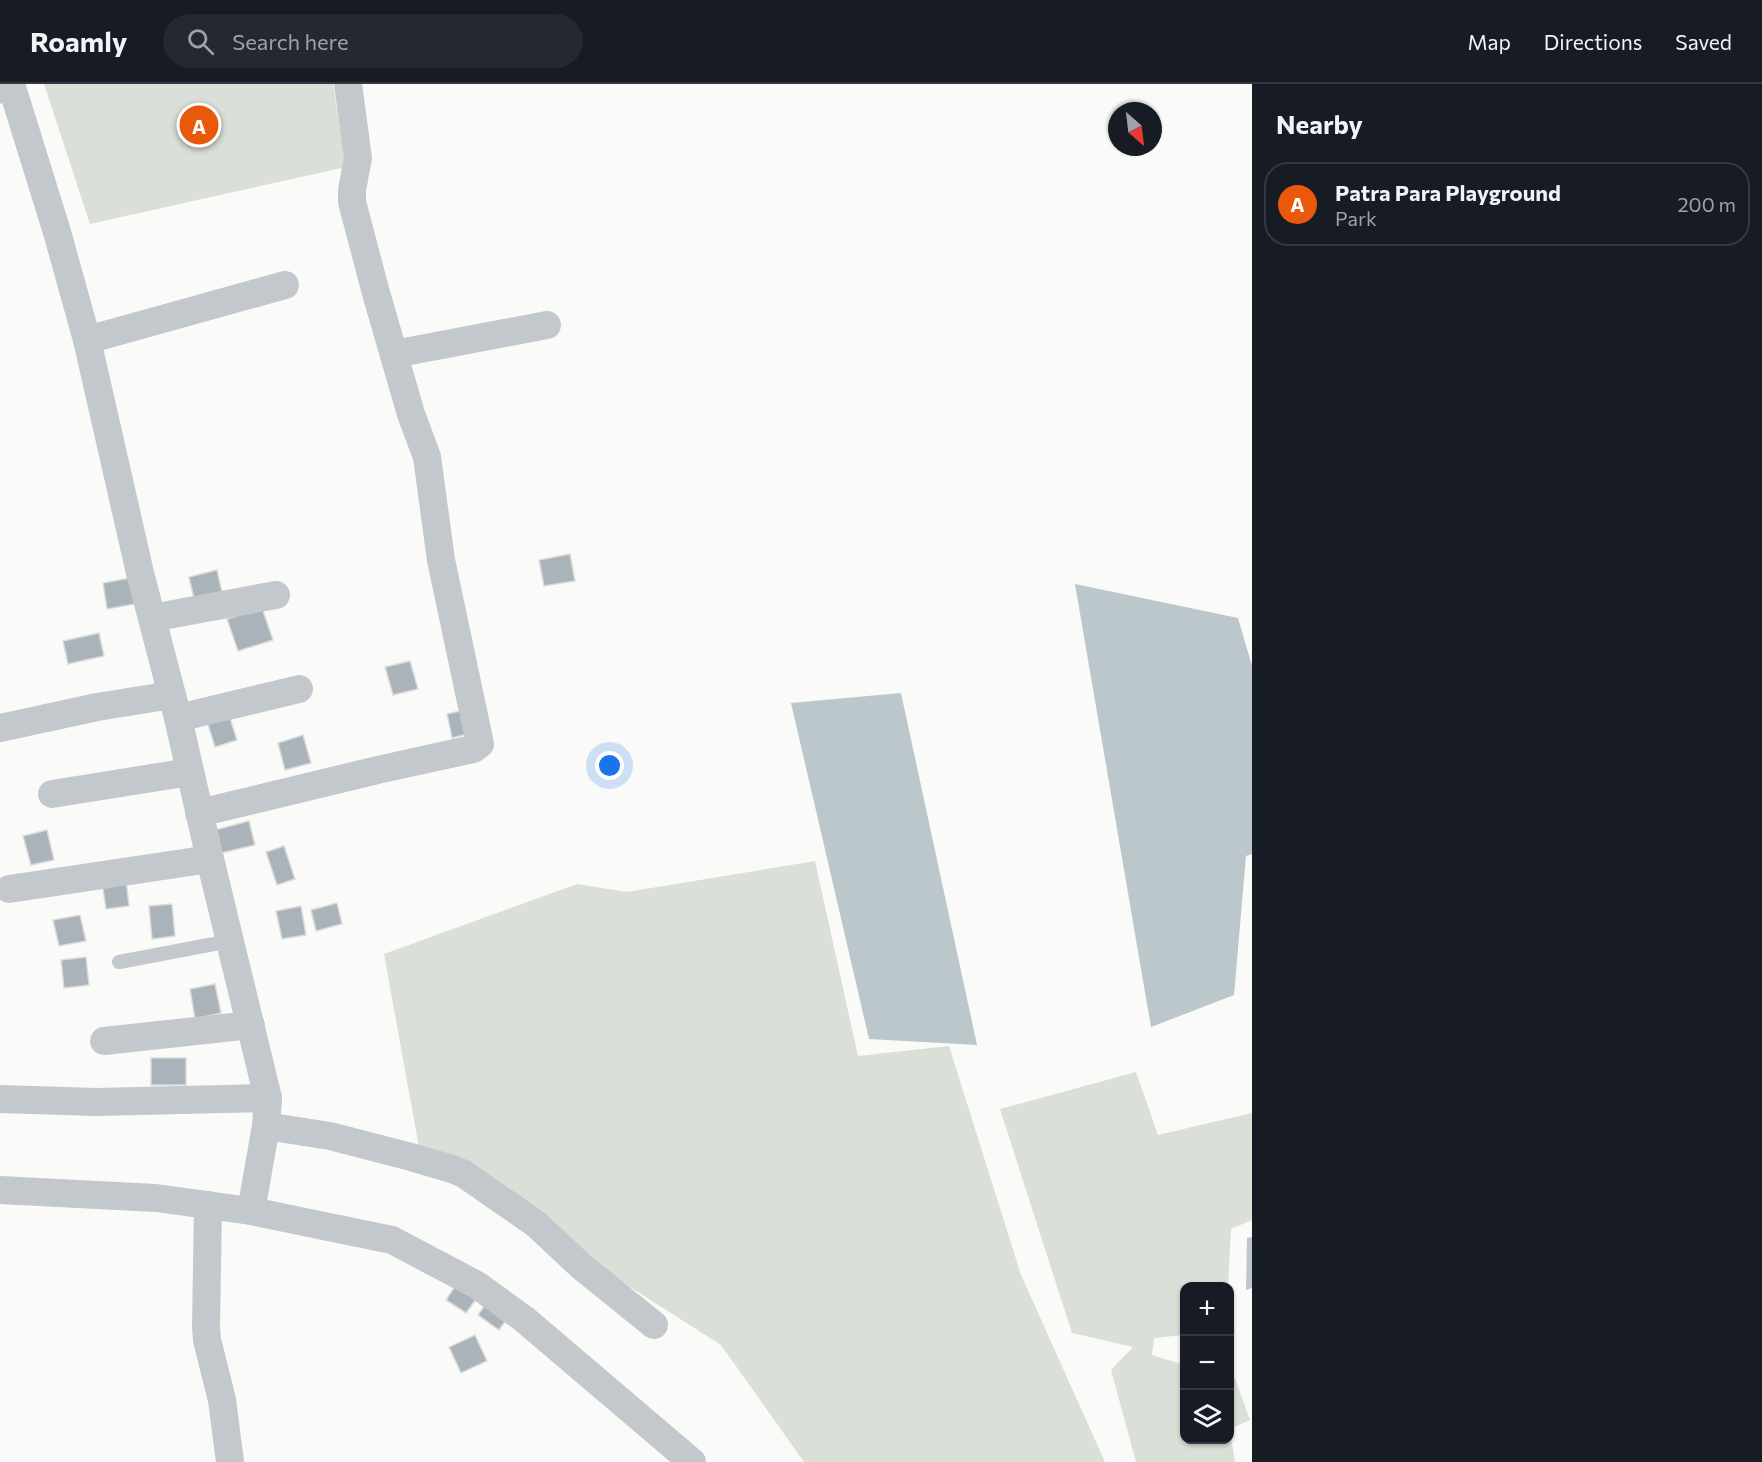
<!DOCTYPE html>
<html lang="en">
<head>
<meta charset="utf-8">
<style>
  :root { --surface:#171b24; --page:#242831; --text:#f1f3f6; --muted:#9ea1a6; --line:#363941; --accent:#ea580c }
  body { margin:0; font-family:Commissioner,sans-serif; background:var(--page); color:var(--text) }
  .controls { position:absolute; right:18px; bottom:18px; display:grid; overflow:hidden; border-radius:12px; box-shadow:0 2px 4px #0004 }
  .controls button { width:54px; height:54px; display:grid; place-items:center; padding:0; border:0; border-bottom:2px solid var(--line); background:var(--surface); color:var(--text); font:30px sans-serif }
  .compass { position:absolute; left:1108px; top:18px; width:54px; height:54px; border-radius:50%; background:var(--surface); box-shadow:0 2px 4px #0004; rotate:152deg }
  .you { position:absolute; left:610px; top:682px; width:21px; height:21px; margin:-15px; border:4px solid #fff; border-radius:50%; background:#1a73e8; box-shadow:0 0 0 9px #1a73e833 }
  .badge { display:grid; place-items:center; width:39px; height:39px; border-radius:50%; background:var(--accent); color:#fff; font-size:20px; font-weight:700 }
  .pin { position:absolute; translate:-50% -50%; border:3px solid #fff; box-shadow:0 2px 6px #0006 }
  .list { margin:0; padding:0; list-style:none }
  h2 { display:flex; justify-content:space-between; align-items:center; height:78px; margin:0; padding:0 24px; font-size:26px }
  h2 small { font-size:20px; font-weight:400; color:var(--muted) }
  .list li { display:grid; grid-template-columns:39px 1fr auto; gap:18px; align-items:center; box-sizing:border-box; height:84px; margin:0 12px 12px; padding:0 12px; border:2px solid var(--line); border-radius:24px }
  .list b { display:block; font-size:22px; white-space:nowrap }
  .list p { margin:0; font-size:20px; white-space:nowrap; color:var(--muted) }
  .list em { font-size:20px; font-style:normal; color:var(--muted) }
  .icon { flex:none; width:33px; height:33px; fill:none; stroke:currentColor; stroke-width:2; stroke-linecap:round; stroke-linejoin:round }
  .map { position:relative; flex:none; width:1252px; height:1378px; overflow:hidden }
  header { display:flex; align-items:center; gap:36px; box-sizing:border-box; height:84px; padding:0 30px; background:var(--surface); border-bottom:2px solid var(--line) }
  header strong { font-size:28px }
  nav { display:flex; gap:33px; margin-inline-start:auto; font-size:21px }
  .search { width:420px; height:54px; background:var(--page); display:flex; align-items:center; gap:15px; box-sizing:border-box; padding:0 21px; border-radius:33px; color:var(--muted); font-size:22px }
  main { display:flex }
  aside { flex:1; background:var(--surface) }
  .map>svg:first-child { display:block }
  .green { fill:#dadfd7 }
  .water { fill:#bbc7cb }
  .building { fill:#aab3b9; stroke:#dcdcda; stroke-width:1.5 }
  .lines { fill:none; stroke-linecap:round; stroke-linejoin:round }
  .service { stroke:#c3c8cc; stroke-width:14 }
  .minor { stroke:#c3c8cc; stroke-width:28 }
  .tertiary { stroke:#c3c8cc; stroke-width:33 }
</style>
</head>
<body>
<header>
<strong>Roamly</strong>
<div class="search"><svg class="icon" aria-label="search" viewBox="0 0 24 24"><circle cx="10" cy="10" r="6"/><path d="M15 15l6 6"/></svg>Search here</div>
<nav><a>Map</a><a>Directions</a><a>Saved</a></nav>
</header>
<main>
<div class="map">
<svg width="1252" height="1378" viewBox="0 0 1252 1378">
  <rect width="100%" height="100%" fill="#fafaf8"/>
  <!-- green -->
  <g class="green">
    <polygon points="44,0 333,0 346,83 90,140"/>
    <polygon points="815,777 858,972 949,962 1021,1191 1105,1378 804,1378 721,1261 420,1069 384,870 577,800 627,808"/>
    <polygon points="1136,988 1158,1051 1252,1029 1252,1136 1231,1145 1228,1202 1184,1202 1184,1251 1154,1254 1152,1271 1184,1281 1184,1356 1230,1356 1230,1293 1235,1294 1250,1336 1230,1345 1235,1378 1136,1378 1111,1286 1133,1263 1072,1249 1000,1025"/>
  </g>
  <!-- water -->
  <g class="water">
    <polygon points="1075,500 1238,534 1252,582 1252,770 1246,772 1234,911 1151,943"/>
    <polygon points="901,609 977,961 869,955 791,619"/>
    <polygon points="1252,1153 1252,1204 1246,1206 1247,1154"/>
  </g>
  <!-- building -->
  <g class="building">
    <polygon points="570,470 575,497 544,502 539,476"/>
    <polygon points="217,486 222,508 194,515 189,493"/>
    <polygon points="130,494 135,520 107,525 103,499"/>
    <polygon points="262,524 273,556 238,567 227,535"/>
    <polygon points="99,549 104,572 68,580 63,557"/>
    <polygon points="410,577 418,605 393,611 385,583"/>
    <polygon points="469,625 474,648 452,654 447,630"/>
    <polygon points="228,628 237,656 215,663 206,634"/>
    <polygon points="303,651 311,679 285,686 278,659"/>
    <polygon points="249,737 255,761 221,769 215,746"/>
    <polygon points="47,746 54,776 31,781 23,752"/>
    <polygon points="284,762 295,795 277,801 266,768"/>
    <polygon points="126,795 129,822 106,825 102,798"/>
    <polygon points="337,819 342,840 316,847 311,826"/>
    <polygon points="172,820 175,852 152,855 149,822"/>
    <polygon points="301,822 306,851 282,855 276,827"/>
    <polygon points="80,831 86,857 59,862 53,836"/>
    <polygon points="86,873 89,901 64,904 61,876"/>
    <polygon points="215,900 221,929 195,935 190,905"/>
    <rect x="151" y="974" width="35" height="27"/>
    <polygon points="461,1193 482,1207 466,1229 446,1216"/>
    <polygon points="490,1214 511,1229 499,1246 478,1231"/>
    <polygon points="475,1251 487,1277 461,1289 449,1263"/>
  </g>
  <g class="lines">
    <!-- service -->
    <polyline class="service" points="119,878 230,857"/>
    <!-- minor -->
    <g class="minor">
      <polyline points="11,0 57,148 87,256 140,489 178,634 210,775 268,1014 266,1042 251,1127"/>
      <polyline points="87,256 285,201"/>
      <polyline points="394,270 547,241"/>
      <polyline points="152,534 276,511"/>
      <polyline points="178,634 299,605"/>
      <polyline points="0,644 97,623 172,611"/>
      <polyline points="52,710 190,688"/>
      <polyline points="199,729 382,685 473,665 480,660 441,476 427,373 411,330 376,209 352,118 352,106 358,74 348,0"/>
      <polyline points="9,805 210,775"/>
      <polyline points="104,957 251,941"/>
      <polyline points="0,1015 96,1018 268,1014"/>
      <polyline points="266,1042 330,1052 411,1073 452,1085 464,1090 536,1140 581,1182 654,1241"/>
      <polyline points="0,1106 156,1114 251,1127 392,1156 477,1201 524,1235 692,1378"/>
      <polyline points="208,1121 206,1243 207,1256 222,1316 230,1378"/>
    </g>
    <!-- tertiary -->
    <polyline class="tertiary" points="0,3 7,0"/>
  </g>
</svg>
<div class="controls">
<button>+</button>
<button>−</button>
<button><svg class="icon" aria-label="layers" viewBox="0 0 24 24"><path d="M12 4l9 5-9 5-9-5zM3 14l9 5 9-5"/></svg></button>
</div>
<svg class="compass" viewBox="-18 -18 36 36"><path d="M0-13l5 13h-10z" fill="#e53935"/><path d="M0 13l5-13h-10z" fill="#9ea1a6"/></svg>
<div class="you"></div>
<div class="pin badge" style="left:199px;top:41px">A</div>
</div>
<aside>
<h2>Nearby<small></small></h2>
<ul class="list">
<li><span class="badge">A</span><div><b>Patra Para Playground</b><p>Park</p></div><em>200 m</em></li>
</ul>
</aside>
</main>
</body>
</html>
